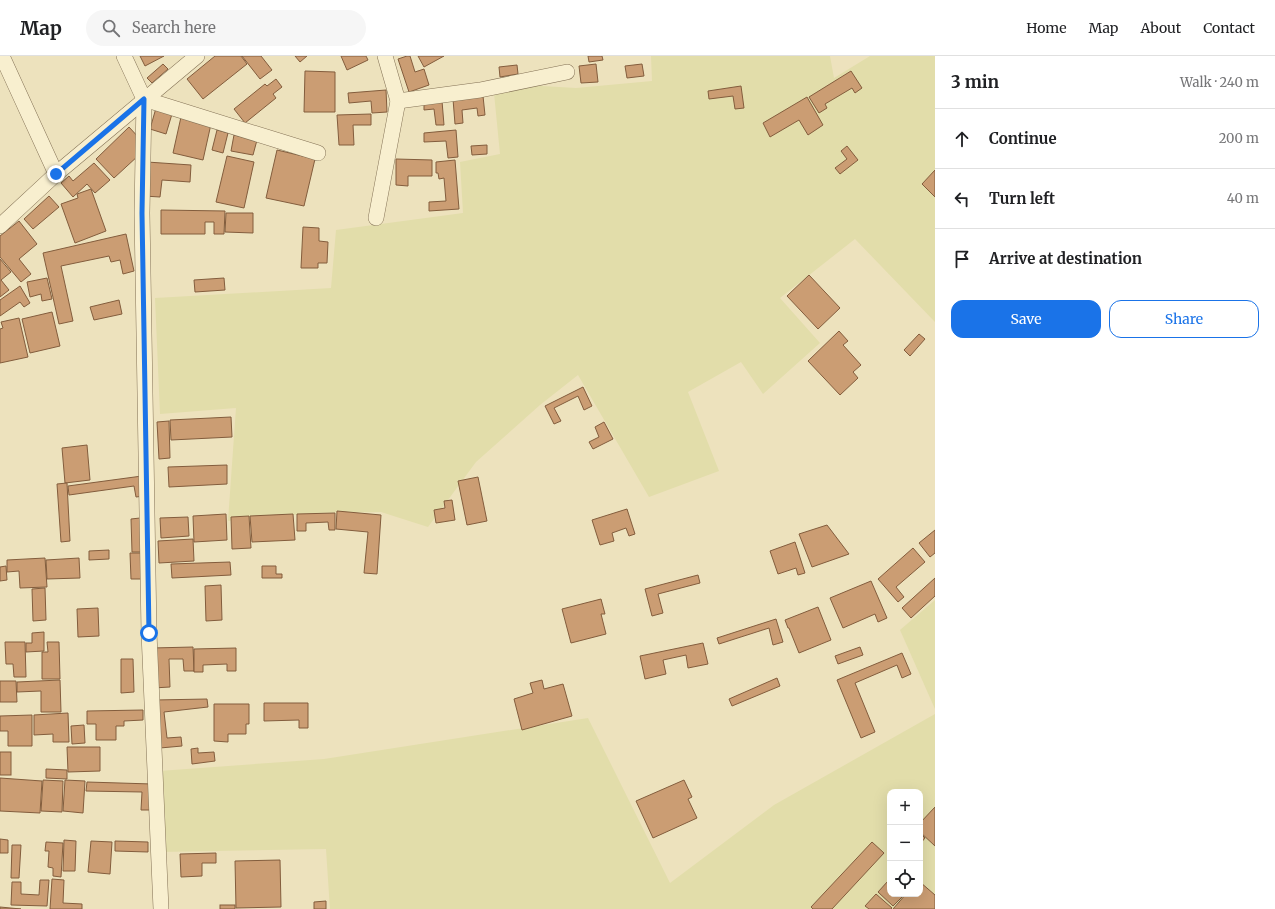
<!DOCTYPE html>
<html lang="en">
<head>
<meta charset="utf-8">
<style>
  :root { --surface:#fff; --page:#f6f6f6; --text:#202124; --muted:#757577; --line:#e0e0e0; --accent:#1a73e8 }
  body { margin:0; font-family:Merriweather,serif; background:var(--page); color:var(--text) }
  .controls { position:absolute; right:12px; bottom:12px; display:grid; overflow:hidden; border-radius:8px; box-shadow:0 4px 16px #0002 }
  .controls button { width:36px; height:36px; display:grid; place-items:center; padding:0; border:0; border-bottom:1px solid var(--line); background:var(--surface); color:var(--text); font:20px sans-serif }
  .stop { position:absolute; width:12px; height:12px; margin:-9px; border:3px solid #1a73e8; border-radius:50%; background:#fff }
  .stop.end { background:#1a73e8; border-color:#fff; box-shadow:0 1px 4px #0008 }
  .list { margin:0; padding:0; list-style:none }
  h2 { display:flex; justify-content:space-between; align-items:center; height:52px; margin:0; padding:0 16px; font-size:17px }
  h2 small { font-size:13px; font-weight:400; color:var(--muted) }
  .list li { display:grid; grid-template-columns:26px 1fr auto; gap:12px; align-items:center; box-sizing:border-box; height:60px; padding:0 16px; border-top:1px solid var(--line) }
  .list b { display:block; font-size:15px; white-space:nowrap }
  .list em { font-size:13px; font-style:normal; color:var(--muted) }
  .actions { display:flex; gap:8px; padding:12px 16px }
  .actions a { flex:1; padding:9px 0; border:1px solid var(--accent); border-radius:12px; text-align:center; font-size:14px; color:var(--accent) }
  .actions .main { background:var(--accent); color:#fff }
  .icon { flex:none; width:22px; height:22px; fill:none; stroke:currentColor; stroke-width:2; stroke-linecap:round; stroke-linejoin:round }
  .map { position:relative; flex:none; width:935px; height:853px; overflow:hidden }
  header { display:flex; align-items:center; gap:24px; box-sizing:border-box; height:56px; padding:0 20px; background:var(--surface); border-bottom:1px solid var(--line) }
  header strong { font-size:19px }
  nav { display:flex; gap:22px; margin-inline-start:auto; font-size:14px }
  .search { width:280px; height:36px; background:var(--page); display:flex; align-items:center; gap:10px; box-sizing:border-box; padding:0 14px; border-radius:22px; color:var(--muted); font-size:15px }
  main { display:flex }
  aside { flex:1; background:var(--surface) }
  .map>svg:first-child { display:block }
  .farmland { fill:#e2ddaa; fill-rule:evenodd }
  .building { fill:#cb9d73; stroke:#835d3d }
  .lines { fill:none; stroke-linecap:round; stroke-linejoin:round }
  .minor-casing { stroke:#847256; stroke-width:16 }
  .minor { stroke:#f8efcf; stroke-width:15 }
  .route { stroke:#1a73e8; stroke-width:5 }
</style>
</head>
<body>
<header>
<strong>Map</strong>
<div class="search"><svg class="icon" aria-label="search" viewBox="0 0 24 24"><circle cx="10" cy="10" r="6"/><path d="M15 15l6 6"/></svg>Search here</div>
<nav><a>Home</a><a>Map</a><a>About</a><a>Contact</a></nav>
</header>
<main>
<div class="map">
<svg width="935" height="853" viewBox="0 0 935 853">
  <rect width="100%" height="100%" fill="#ede2bd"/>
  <!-- farmland -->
  <g class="farmland">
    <polygon points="651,0 830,0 834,22 870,0 935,0 935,266 855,183 780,242 820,287 763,338 741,306 688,336 719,415 649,441 578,319 540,349 476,406 428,471 381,456 315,457 228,465 236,352 160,358 155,242 331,232 336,174 463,157 460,106 500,98 493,27 576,32 652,25"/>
    <polygon points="935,544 935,653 900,574"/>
    <path d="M 935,658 L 935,853 L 330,853 L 326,793 L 159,796 L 159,715 L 324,703 L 588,662 L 670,827 L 774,749 ZM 890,736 L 920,736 L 920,838 L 890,838 Z"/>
  </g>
  <!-- building -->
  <g class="building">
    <polygon points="140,0 164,0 145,10"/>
    <polygon points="215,0 241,0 247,8 203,43 187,23"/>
    <polygon points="242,0 261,0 272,14 260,23"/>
    <polygon points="295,0 307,0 300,6"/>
    <polygon points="341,0 366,0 368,4 347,14"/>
    <polygon points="407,0 410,0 415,16 424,13 429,29 409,36 398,3"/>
    <polygon points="418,0 444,0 424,11"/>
    <polygon points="588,0 602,0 603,4 589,6"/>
    <polygon points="163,8 168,13 152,27 147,22"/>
    <polygon points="596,8 598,26 581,27 579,10"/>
    <polygon points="642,8 644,20 627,22 625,10"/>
    <polygon points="517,9 518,18 500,21 499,11"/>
    <polygon points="305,15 335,16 335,56 304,56"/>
    <polygon points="851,15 862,32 855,37 852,32 825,48 827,52 819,57 809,41"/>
    <polygon points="276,23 282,31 273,38 276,42 245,67 234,53 265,28 267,30"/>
    <polygon points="741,30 744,52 735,53 733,40 709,43 708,35"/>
    <polygon points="386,34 387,56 372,57 371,45 349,47 348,37"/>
    <polygon points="483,40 485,59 478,60 477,52 462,54 463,67 455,68 453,43"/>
    <polygon points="807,41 823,69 808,79 799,64 770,81 763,67"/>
    <polygon points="442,45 444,69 436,69 434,53 424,54 424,46"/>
    <polygon points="156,52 172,58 166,78 150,73"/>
    <polygon points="371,58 371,69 353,69 354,89 339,89 337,59"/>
    <polygon points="181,61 211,68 203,104 173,97"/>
    <polygon points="129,71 140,83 139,99 114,122 96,103"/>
    <polygon points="217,74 228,77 223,97 212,94"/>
    <polygon points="456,74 458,101 448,102 446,85 424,86 424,77"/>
    <polygon points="234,79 257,84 253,99 231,95"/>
    <polygon points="487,89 487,98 472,99 471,90"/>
    <polygon points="847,90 858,104 840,118 835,112 847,103 841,95"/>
    <polygon points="277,94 315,103 304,150 266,142"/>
    <polygon points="227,100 254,106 244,152 216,146"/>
    <polygon points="396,103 432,104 432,120 408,120 408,130 396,129"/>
    <polygon points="455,104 459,153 429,155 429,146 446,145 444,122 439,123 438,117 436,117 436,106"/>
    <polygon points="147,106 191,109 190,126 162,124 160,141 144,140"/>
    <polygon points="94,107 110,124 95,137 87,128 73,141 61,127 69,120 73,125"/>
    <polygon points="935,114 935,141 922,128"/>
    <polygon points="91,133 106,175 75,187 61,148 78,142 77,138"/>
    <polygon points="49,140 59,151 33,173 24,163"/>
    <polygon points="161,154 225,155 224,178 214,178 214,166 205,166 205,178 161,178"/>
    <polygon points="226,157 253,157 253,177 225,176"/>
    <polygon points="19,165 37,188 19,203 31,218 21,226 0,201 0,180"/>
    <polygon points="303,171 319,172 319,185 328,186 327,207 318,207 318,212 301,212"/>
    <polygon points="126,178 134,215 123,218 120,204 111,206 109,200 61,210 73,265 59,268 43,197"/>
    <polygon points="0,203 11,216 1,224 9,234 0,241"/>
    <polygon points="809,219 840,252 818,273 787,240"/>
    <polygon points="47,222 52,243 42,245 41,238 30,241 27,226"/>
    <polygon points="224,222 225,234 195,236 194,224"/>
    <polygon points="20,230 30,247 24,251 20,246 0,260 0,244"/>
    <polygon points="119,244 122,258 94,264 90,251"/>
    <polygon points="52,256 60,290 30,297 22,263"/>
    <polygon points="19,262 28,301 0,307 0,273 3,272 1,266"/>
    <polygon points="839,275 848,285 843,289 861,309 853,316 858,322 840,339 808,305"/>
    <polygon points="919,278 925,283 910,300 904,294"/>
    <polygon points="583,331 592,350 584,354 578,340 554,352 561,365 554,368 545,350"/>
    <polygon points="231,361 232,381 171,384 170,364"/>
    <polygon points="169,365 170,402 159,403 157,366"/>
    <polygon points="604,366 613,383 593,393 589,386 599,381 595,371"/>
    <polygon points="87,389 90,424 65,427 62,392"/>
    <polygon points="227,409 227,428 169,431 168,411"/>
    <polygon points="142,420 144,440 136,441 134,430 69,439 68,430"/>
    <polygon points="478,421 487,465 467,469 458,425"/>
    <polygon points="67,427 70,485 61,486 57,428"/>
    <polygon points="452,444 455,464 436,467 434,454 445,452 444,445"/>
    <polygon points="627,453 635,478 629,480 626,472 612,477 614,485 600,489 592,464"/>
    <polygon points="337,455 381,459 377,518 364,517 368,476 336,473"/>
    <polygon points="335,457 335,474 329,474 328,466 306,467 306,475 297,475 297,458"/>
    <polygon points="226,458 227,484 194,486 193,460"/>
    <polygon points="293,458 295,484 252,486 250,460"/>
    <polygon points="249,460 251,492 232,493 231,461"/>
    <polygon points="188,461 189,480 161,482 160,462"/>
    <polygon points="140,462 142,496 132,496 131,463"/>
    <polygon points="827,469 849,498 812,511 799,478"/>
    <polygon points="935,474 935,497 930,501 919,487"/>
    <polygon points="193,483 194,505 159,507 158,485"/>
    <polygon points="795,486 805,517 798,519 796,512 778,518 770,495"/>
    <polygon points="913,492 925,506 896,531 904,541 898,546 878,523"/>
    <polygon points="109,494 109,503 89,504 89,495"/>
    <polygon points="130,497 141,497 142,523 131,523"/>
    <polygon points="45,502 47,531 20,532 19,515 7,516 7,504"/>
    <polygon points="79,502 80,522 47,523 46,504"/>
    <polygon points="230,506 231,519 172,522 171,508"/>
    <polygon points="6,510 7,524 0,525 0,511"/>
    <polygon points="262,510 276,510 276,518 282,518 282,522 262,522"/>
    <polygon points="698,519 700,527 658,538 663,557 652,560 645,533"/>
    <polygon points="935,522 935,540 911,562 902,552"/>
    <polygon points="871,525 887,562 878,566 875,558 843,572 830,542"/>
    <polygon points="221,529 222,564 206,565 205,530"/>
    <polygon points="45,532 46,564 33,565 32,533"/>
    <polygon points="601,543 605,558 601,558 606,578 571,587 562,553"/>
    <polygon points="818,551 831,584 799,597 789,572 788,572 785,564"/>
    <polygon points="98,552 99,580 78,581 77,553"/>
    <polygon points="776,563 783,586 773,589 769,572 719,588 717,582"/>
    <polygon points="44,576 44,595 26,596 26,587 32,587 32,577"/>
    <polygon points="5,586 25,586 26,621 14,621 13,608 6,608"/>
    <polygon points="47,586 59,586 60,623 42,623 42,596 48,596"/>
    <polygon points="703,587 708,608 688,612 686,599 663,604 666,618 645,623 640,600"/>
    <polygon points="193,591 194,615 184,615 183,603 169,603 170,631 153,632 152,592"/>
    <polygon points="860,591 863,599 838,608 835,600"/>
    <polygon points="236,592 236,615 227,615 227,608 203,609 203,616 194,616 194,593"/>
    <polygon points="902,597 911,618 902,622 897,609 855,627 875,676 861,682 837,624"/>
    <polygon points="121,603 133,603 134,636 121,637"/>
    <polygon points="777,622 780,630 732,650 729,643"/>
    <polygon points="60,624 61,656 41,656 41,635 17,636 17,626"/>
    <polygon points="542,624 544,633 563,628 572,660 522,674 514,643 533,637 530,627"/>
    <polygon points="0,625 16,625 17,646 0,646"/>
    <polygon points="207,643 208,651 164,656 167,682 181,681 182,690 160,692 155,644"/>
    <polygon points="264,647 308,647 308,672 299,672 299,664 264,665"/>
    <polygon points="214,648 249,648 249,668 246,668 246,678 228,678 228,686 214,685"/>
    <polygon points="143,654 143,664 124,665 124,670 116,670 116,684 96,684 96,668 87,668 87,655"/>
    <polygon points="68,657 69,686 53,686 53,678 34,679 34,659"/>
    <polygon points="32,659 32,690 8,690 8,675 0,675 0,660"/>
    <polygon points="84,669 85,687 72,688 71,670"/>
    <polygon points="67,691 100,691 100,715 68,716"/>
    <polygon points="198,692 198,697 214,696 215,705 192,708 191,693"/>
    <rect x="0" y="696" width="11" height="23"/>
    <polygon points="46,713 67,714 67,723 46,722"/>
    <polygon points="0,722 42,725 40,757 0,755"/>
    <polygon points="43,724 63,725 62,756 41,755"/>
    <polygon points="65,724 85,725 83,757 63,755"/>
    <polygon points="684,724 692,741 688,743 697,762 653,782 636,745"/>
    <polygon points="87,726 152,728 151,754 141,754 142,736 86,735"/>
    <polygon points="935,751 935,790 920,776 920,767"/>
    <polygon points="920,777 925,782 920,788"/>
    <polygon points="0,783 8,784 8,797 0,797"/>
    <polygon points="64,784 76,785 75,815 63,815"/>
    <polygon points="91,785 112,786 110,818 88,816"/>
    <polygon points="115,785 148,786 148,796 115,795"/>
    <polygon points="46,786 63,787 61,821 53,820 53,812 48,811 49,795 45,795"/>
    <polygon points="872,786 884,797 832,853 813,853 811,851"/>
    <polygon points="12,789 21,789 19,822 11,822"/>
    <polygon points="216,797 216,807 202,807 202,820 181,821 180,798"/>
    <polygon points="280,804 281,851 236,852 235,805"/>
    <polygon points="52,823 64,824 63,847 82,848 82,853 50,853"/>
    <polygon points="40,824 49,824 47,850 11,849 12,826 21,826 21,838 39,839"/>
    <polygon points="888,825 890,826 890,838 904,839 893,850 878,836"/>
    <polygon points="920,826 935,839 935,853 893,853 906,838 920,838"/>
    <polygon points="876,838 892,852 891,853 869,853 865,850"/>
    <polygon points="326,845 326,853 314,853 314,846"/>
    <rect x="220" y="849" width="15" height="4"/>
    <polygon points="0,851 21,853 0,853"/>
  </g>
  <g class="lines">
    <!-- minor casing -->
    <g class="minor-casing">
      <g id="minor">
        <polyline points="2,0 56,118"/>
        <polyline points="124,0 144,43 142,157 149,577 161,853"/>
        <polyline points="144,43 318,97"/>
        <polyline points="398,45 480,34 567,16"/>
        <polyline points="376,162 398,45 385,0"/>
        <polyline points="0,170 56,118 197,0"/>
      </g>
    </g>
    <!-- minor -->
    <use href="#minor" class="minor"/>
  </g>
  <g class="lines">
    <!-- route -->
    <polyline class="route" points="56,118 144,43 142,157 149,577"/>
  </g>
</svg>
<div class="controls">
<button>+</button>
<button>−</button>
<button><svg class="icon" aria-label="locate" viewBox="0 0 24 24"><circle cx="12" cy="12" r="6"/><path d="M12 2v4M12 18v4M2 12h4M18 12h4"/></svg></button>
</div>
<div class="stop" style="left:149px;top:577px"></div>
<div class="stop end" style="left:56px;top:118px"></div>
</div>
<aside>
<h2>3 min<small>Walk · 240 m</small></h2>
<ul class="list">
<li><svg class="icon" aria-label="ahead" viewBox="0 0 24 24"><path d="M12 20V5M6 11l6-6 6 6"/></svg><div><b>Continue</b></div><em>200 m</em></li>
<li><svg class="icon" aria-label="left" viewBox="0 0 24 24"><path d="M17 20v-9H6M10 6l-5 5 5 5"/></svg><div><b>Turn left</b></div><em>40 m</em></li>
<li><svg class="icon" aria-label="arrive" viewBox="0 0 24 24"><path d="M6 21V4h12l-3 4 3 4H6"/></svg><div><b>Arrive at destination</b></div></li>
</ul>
<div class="actions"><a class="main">Save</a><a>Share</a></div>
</aside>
</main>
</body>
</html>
